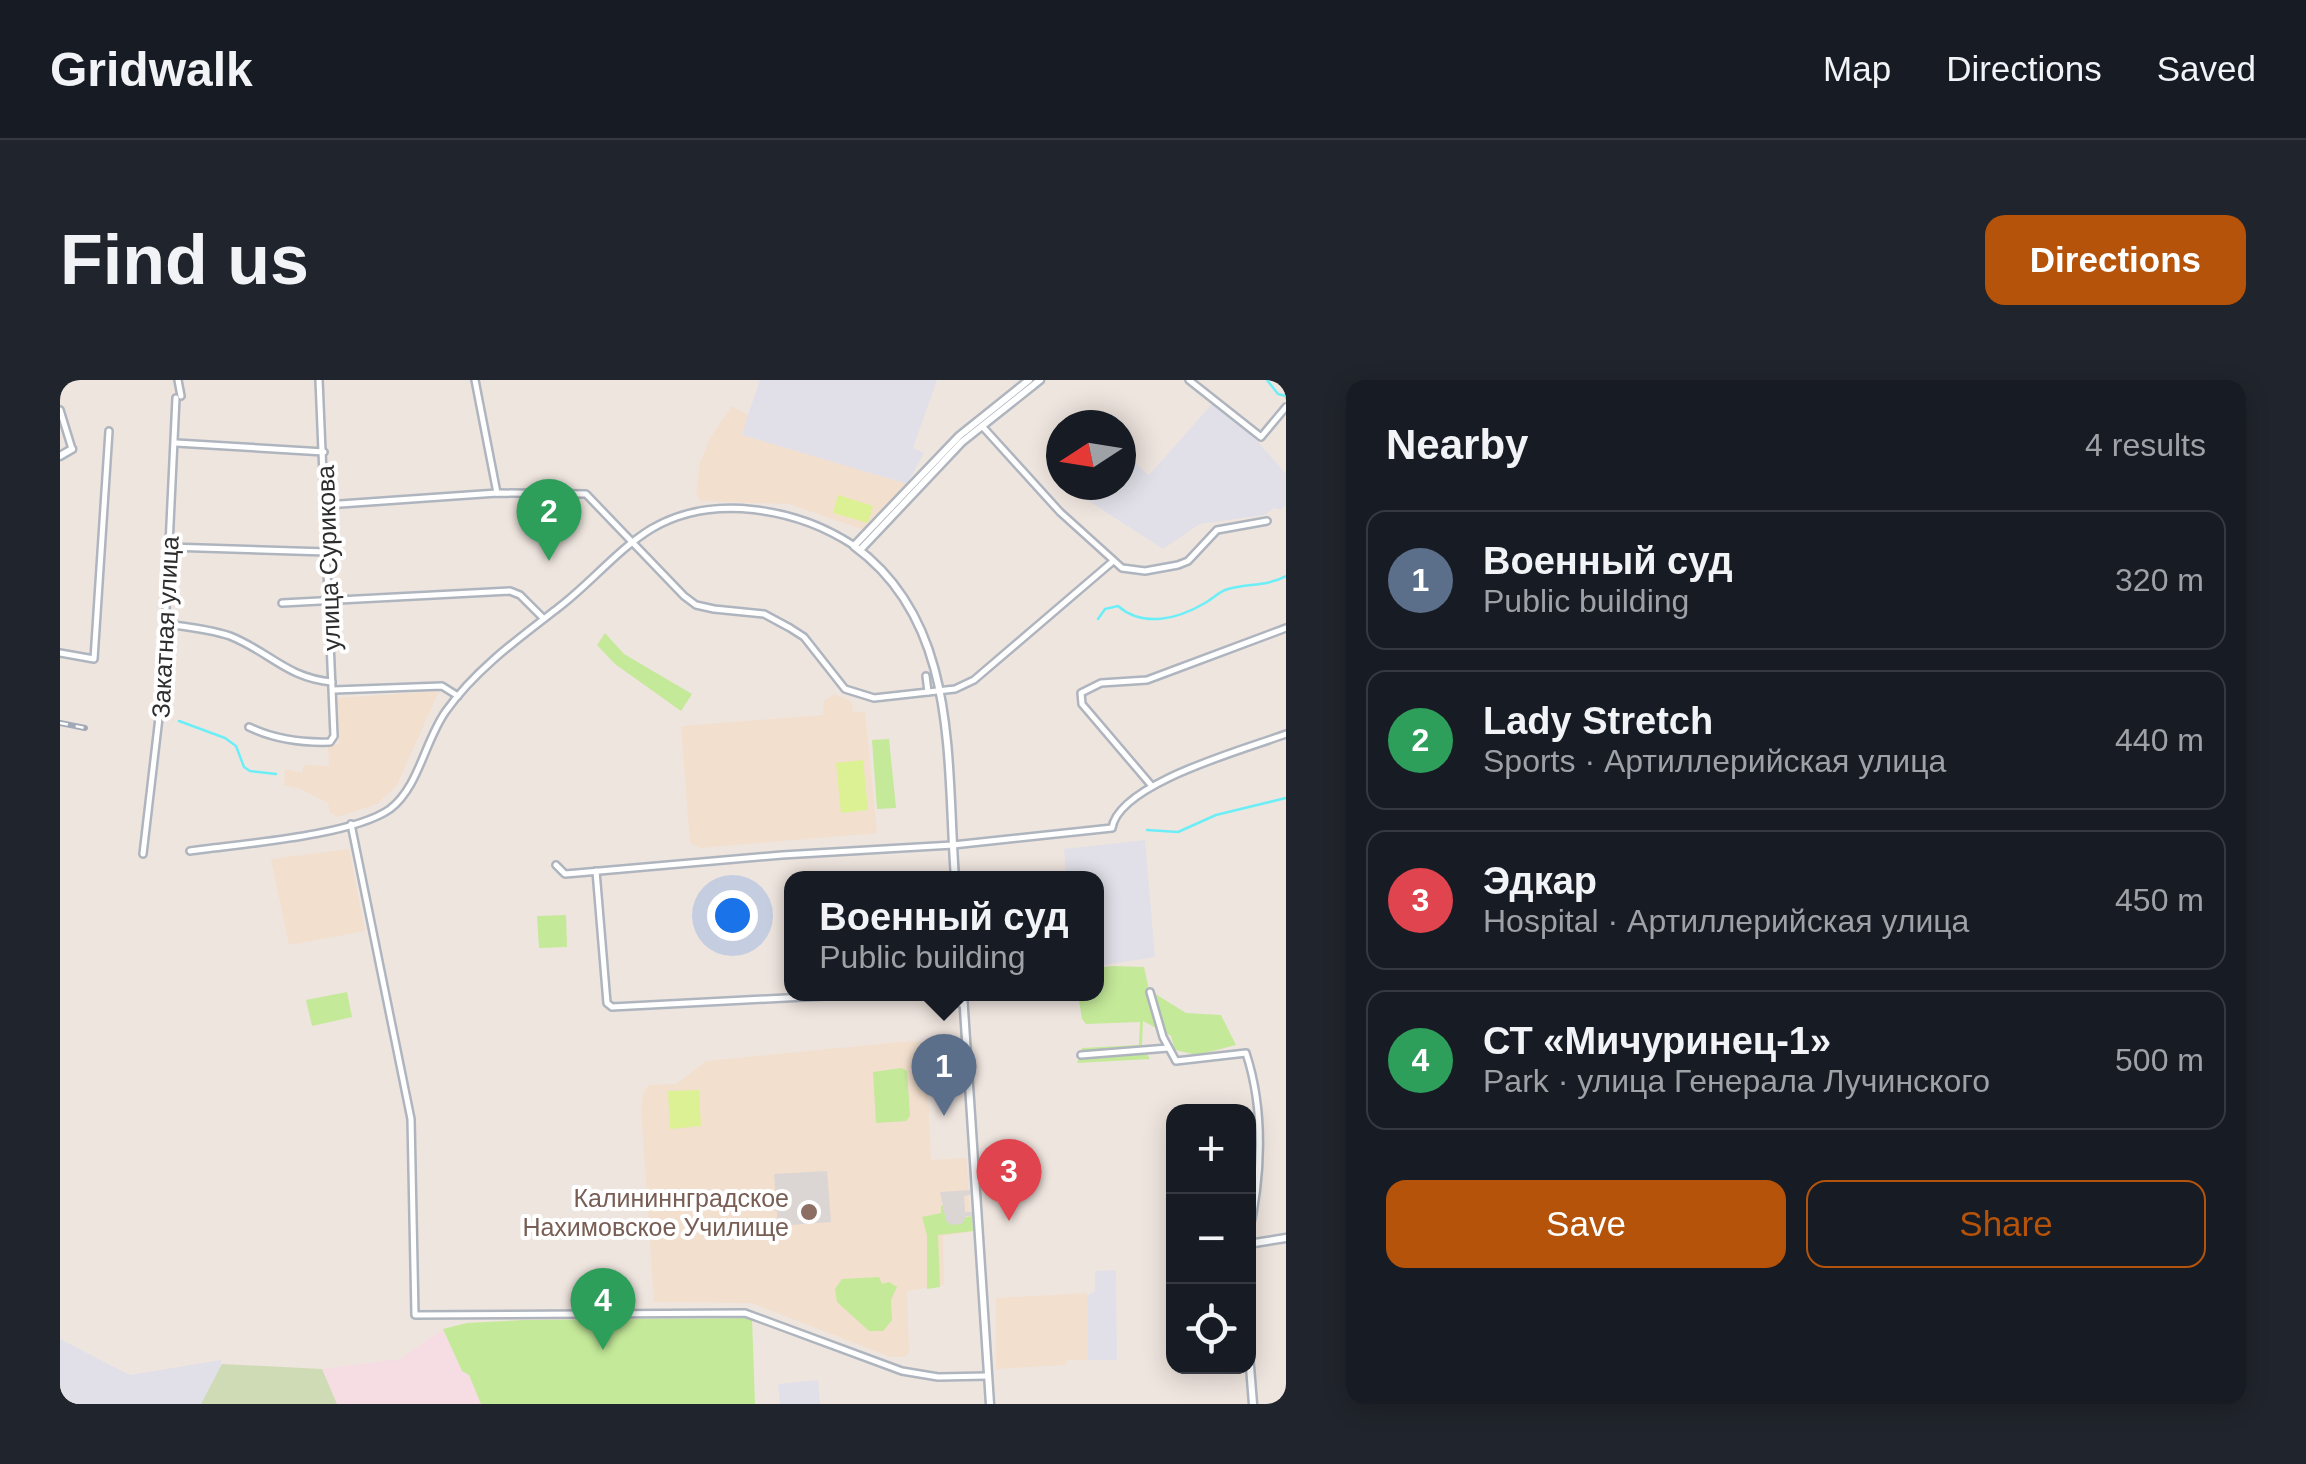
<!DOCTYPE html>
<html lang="en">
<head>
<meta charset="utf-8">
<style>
  :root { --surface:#171b24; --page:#20242c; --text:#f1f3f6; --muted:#9ea1a6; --line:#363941; --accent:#b45309 }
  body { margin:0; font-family:Helvetica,sans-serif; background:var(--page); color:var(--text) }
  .controls { position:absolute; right:30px; bottom:30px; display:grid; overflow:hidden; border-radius:20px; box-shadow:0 5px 25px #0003 }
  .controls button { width:90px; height:90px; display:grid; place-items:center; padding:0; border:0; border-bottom:2px solid var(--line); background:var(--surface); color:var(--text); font:50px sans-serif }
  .compass { position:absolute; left:986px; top:30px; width:90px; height:90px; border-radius:50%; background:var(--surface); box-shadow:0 5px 25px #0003; rotate:258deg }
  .you { position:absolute; left:672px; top:535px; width:35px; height:35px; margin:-25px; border:8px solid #fff; border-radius:50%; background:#1a73e8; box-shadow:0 0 0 15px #1a73e833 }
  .badge { display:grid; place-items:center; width:65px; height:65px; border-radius:50%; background:var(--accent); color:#fff; font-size:32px; font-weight:700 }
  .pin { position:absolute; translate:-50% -82px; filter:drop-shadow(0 2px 5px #0008) }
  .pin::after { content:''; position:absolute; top:52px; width:35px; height:30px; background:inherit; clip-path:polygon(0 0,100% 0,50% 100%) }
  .popup { position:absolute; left:724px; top:491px; width:320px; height:130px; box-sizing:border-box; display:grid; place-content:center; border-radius:20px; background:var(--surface); filter:drop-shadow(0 2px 8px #0005); font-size:32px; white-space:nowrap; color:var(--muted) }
  .popup b { font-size:38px; color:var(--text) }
  .popup::after { content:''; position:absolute; left:50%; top:100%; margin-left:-20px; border:20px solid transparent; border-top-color:var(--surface) }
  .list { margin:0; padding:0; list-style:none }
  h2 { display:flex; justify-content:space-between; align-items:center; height:130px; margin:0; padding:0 40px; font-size:42px }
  h2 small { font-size:32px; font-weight:400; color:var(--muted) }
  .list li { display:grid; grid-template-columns:65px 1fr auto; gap:30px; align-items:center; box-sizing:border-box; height:140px; margin:0 20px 20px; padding:0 20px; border:2px solid var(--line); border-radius:20px }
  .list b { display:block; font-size:38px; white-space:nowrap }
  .list p { margin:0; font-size:32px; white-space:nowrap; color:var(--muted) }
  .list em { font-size:32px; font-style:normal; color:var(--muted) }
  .actions { display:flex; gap:20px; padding:30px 40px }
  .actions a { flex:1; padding:22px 0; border:2px solid var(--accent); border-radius:20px; text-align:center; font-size:35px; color:var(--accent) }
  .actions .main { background:var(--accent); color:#fff }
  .icon { flex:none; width:55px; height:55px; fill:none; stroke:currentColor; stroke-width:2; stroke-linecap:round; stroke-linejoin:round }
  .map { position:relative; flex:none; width:1226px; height:1024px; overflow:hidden; border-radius:20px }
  header { display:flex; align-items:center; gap:60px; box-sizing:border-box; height:140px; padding:0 50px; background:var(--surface); border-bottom:2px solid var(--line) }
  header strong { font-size:48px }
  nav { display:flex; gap:55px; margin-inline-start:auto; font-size:35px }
  .intro { display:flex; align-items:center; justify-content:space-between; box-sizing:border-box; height:240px; padding:0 60px }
  h1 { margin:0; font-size:70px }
  .button { padding:25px 45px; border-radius:20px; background:var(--accent); color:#fff; font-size:35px; font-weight:700 }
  main { display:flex; gap:60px; padding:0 60px }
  aside { flex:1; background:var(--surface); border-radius:20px; box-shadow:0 5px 25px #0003 }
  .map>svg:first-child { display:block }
  .industrial { fill:#e1e0e8 }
  .education { fill:#f2dfce }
  .medical { fill:#f6dde3 }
  .green { fill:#c4e999 }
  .cemetery { fill:#cfdbb5 }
  .pitch { fill:#dcf194 }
  .plaza { fill:#dbd6d3 }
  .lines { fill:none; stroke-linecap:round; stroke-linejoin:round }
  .stream { stroke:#6ceef7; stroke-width:2.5 }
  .minor-casing { stroke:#afb5be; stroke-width:10 }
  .tertiary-casing { stroke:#afb5be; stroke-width:11 }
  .secondary-casing { stroke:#afb5be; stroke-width:11 }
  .minor { stroke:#fff; stroke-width:5 }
  .tertiary { stroke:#fff; stroke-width:6 }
  .secondary { stroke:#fff; stroke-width:6 }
  .rail-casing { stroke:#a1a9b9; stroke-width:6 }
  .rail { stroke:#fff; stroke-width:2.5; stroke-dasharray:8; stroke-linecap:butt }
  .education-dot { fill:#8d6e63; stroke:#fff; stroke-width:4 }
  .labels { text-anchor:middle; stroke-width:8; stroke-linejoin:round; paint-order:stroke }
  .street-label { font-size:25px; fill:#2d2d2d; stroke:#fff }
  .education-label { font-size:25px; fill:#785e54; stroke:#fff; text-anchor:end }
</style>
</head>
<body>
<header>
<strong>Gridwalk</strong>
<nav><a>Map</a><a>Directions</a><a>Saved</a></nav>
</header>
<div class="intro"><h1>Find us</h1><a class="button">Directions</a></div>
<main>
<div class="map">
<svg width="1226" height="1024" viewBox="0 0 1226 1024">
  <rect width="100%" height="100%" fill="#efe5df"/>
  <!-- industrial -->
  <g class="industrial">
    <polygon points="700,0 877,0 853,68 864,73 847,104 681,55"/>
    <polygon points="1153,23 1198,62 1226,94 1226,125 1221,130 1214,128 1204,135 1140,144 1103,169 1004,105 1061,105 1061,62 1065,66 1061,71 1089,95"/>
    <polygon points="1085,460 1095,577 1037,586 1036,498 1006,498 1004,469"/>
    <polygon points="1056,890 1057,980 1028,980 1027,916 1035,911 1035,891"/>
    <polygon points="0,959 70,995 161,980 162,989 141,1024 0,1024"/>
    <polygon points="758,1000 760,1024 720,1024 718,1004"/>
  </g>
  <!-- education -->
  <g class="education">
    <polygon points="672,26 688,35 682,55 847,104 804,150 729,124 641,121 636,114 640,83 650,58"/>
    <polygon points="379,311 337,405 317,424 277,437 270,432 268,423 241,409 224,405 225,389 242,393 244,385 269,386 268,366 279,364 278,318"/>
    <polygon points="775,314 792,322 793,332 805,332 817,453 640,468 630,463 621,346 763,335 764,321"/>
    <polygon points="289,469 305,551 229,565 211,479"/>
    <polygon points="851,661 866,662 871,780 906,778 911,852 883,856 884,905 847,911 849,973 844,977 831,977 691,923 594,922 581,727 584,711 589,705 616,704 646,681"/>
    <polygon points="1027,913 1028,980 1008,980 1005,985 936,989 936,918"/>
  </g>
  <!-- medical -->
  <polygon class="medical" points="383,949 402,991 409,995 421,1024 277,1024 262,989 340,979"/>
  <!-- green -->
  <g class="green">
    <polygon points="545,253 564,274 632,314 621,331 555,284 537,265"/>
    <polygon points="829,359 836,428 817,429 812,360"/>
    <polygon points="506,535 507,567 479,568 477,536"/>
    <polygon points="1053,586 1084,587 1089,610 1126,633 1161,635 1176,665 1137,675 1115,670 1111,656 1083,641 1082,666 1090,679 1017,683 1022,668 1079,665 1080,642 1026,644 1022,639 1018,614 1036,614 1037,588"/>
    <polygon points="287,612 292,637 252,646 246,620"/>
    <polygon points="841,688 847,691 850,736 846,741 816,743 813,692"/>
    <polygon points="885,825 886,841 912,836 913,851 878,855 880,907 867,909 867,855 862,837 881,833 881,826"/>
    <polygon points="819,897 822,904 829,902 837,907 831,920 832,940 823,951 809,951 777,922 775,909 782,899"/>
    <polygon points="692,938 695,1024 421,1024 409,995 402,991 383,949 407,943 464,940"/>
  </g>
  <!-- cemetery -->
  <polygon class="cemetery" points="162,984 262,989 277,1024 141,1024"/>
  <!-- pitch -->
  <g class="pitch">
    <polygon points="778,115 813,126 808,143 773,133"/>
    <polygon points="803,380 808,430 781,433 776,383"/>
    <polygon points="639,710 641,746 610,749 608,711"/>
  </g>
  <!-- plaza -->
  <g class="plaza">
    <polygon points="767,791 771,842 718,846 714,794"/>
    <polygon points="910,810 910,815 904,816 905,832 912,832 912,836 906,836 902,844 891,845 886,841 880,812"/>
  </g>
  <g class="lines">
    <!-- stream -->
    <g class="stream">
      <polyline points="1207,0 1218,14 1226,16"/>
      <path d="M 1038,239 L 1045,229 L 1058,226 C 1083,248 1118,239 1145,223 C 1152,219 1158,213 1165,210 C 1186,203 1206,207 1226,196"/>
      <polyline points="119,341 165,358 176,366 184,387 190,391 216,394"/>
      <polyline points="1087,450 1118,452 1156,435 1226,418"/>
    </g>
    <!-- minor casing -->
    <g class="minor-casing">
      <g id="minor">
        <polyline points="118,0 121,16"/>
        <polyline points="415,0 437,113"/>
        <polyline points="1129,0 1201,57 1226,27"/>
        <polyline points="0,30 12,69"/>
        <polyline points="922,46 1000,132 1062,188 1085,191 1118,185 1128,181 1157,150 1207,141"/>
        <polyline points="116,63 264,72"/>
        <polyline points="266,125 437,113 526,114 624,216 636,225 654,229 704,234 730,248 744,257 785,309 814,318 895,309 914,300 1052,182"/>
        <polyline points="109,167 267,172"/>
        <polyline points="222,223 450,211 460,215 483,238"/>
        <path d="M 106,244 C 128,247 149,249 170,256 C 210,272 227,298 272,302"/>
        <polyline points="0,273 34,279 49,51"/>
        <polyline points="866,296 868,312"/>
        <polyline points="274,310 382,306 398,316"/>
        <path d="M 189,347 C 214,359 241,363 270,362 L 274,356 L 259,0"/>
        <polyline points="1091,405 1022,324 1021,313 1041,303 1087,300 1226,248"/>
        <polyline points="291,444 351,739 355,935 685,933 842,991 878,997 928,996"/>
        <path d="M 130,471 C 179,464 292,456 330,429 C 359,407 365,360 386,331 C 415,290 459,258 498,228 C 530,204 557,170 591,149 C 652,113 736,128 793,165"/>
        <polyline points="83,474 102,312 116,18"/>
        <path d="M 496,485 L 505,494 L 517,493 L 722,475 L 893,465 L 1052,448 C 1059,403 1186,369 1226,354"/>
        <polyline points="536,491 547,623 552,627 802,614"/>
        <path d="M 1090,612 L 1103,657 L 1116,681 L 1186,673 C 1205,731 1202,798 1188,857"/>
        <polyline points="871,614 904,625"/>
        <polyline points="1021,675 1108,668"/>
      </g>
    </g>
    <!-- tertiary casing -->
    <g class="tertiary-casing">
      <g id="tertiary">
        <polyline points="0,76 12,69"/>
        <polyline points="1188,864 1226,858"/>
        <polyline points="1188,961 1193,1024"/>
      </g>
    </g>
    <!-- secondary casing -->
    <g class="secondary-casing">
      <g id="secondary">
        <polyline points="800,170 902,62 980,0"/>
        <path d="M 895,498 C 886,382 900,243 794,166 L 899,56 L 969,0"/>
        <polyline points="903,614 930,1024"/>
      </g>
    </g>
    <!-- minor -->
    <use href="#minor" class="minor"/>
    <!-- tertiary -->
    <use href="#tertiary" class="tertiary"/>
    <!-- secondary -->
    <use href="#secondary" class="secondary"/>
    <!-- rail casing -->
    <g class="rail-casing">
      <polyline id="rail" points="0,343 25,348"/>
    </g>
    <!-- rail -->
    <use href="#rail" class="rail"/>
  </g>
  <!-- markers -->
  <circle class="education-dot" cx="749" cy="832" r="10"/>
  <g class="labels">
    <!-- street labels -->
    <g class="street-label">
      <text transform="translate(268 178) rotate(-92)" y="9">улица Сурикова</text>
      <text transform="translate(105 247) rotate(-87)" y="9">Закатная улица</text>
    </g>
    <!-- education labels -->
    <g class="education-label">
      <text x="729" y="827">Калининнградское<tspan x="729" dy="29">Нахимовское Училище</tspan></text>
    </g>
  </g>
</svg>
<div class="controls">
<button>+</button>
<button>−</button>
<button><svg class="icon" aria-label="locate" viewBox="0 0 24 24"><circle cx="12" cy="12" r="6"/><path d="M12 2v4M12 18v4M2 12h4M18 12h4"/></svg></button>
</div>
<svg class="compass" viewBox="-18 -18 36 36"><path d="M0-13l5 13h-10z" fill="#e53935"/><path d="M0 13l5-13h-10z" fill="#9ea1a6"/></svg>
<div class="you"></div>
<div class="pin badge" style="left:884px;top:736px;background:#5c6f8a">1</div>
<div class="popup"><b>Военный суд</b>Public building</div>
<div class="pin badge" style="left:489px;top:181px;background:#2e9e5b">2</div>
<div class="pin badge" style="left:949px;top:841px;background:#e0444e">3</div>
<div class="pin badge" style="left:543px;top:970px;background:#2e9e5b">4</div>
</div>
<aside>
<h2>Nearby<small>4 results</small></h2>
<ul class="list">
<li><span class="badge" style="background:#5c6f8a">1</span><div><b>Военный суд</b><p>Public building</p></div><em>320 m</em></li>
<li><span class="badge" style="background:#2e9e5b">2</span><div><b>Lady Stretch</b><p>Sports · Артиллерийская улица</p></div><em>440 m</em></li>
<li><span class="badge" style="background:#e0444e">3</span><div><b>Эдкар</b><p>Hospital · Артиллерийская улица</p></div><em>450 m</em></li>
<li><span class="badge" style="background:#2e9e5b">4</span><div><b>СТ «Мичуринец-1»</b><p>Park · улица Генерала Лучинского</p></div><em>500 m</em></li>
</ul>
<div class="actions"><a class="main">Save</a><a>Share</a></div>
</aside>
</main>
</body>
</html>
